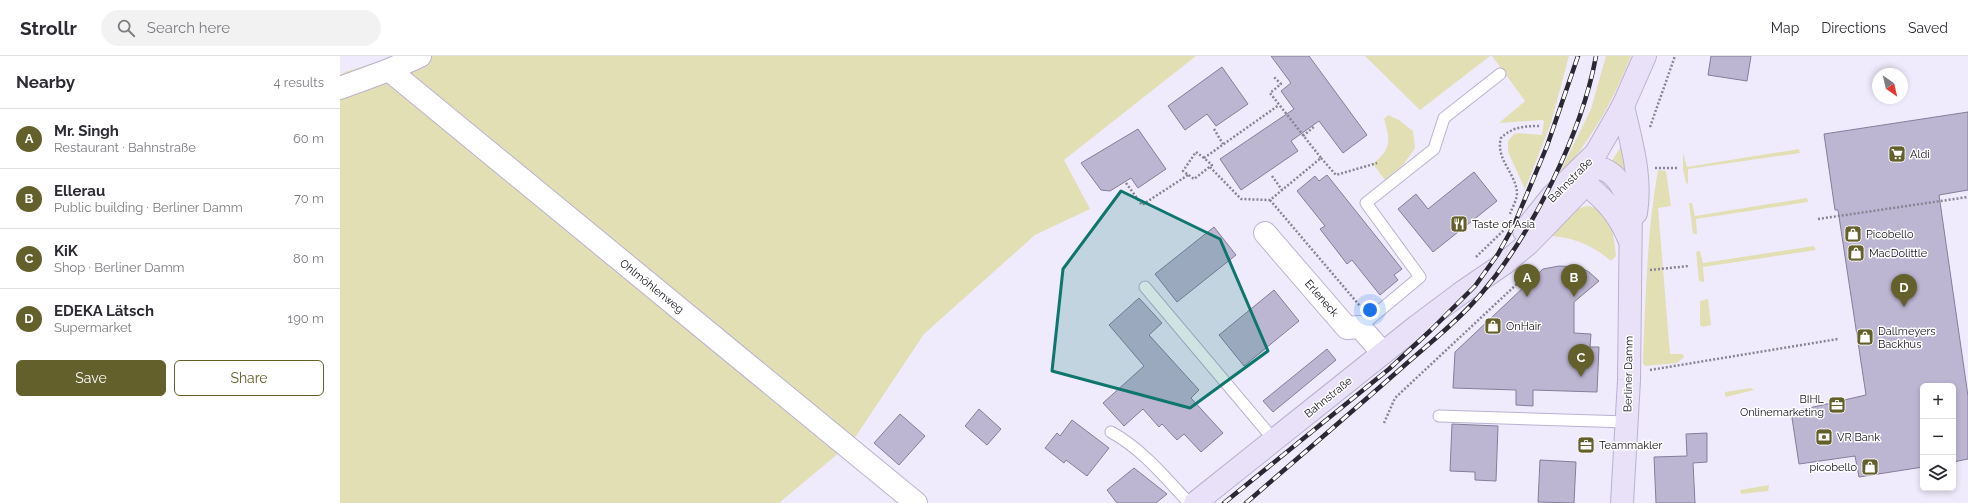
<!DOCTYPE html>
<html lang="en">
<head>
<meta charset="utf-8">
<style>
  :root { --surface:#fff; --page:#f2f2f3; --text:#2b2b33; --muted:#7c7c81; --line:#e1e1e2; --accent:#64602c }
  body { margin:0; font-family:Raleway,sans-serif; background:var(--page); color:var(--text) }
  .controls { position:absolute; right:12px; bottom:12px; display:grid; overflow:hidden; border-radius:6px; box-shadow:0 2px 6px #0003 }
  .controls button { width:36px; height:36px; display:grid; place-items:center; padding:0; border:0; border-bottom:1px solid var(--line); background:var(--surface); color:var(--text); font:20px sans-serif }
  .compass { position:absolute; left:1532px; top:12px; width:36px; height:36px; border-radius:50%; background:var(--surface); box-shadow:0 2px 6px #0003; rotate:146deg }
  .you { position:absolute; left:1030px; top:254px; width:14px; height:14px; margin:-10px; border:3px solid #fff; border-radius:50%; background:#1a73e8; box-shadow:0 0 0 6px #1a73e833 }
  .badge { display:grid; place-items:center; width:26px; height:26px; border-radius:50%; background:var(--accent); color:#fff; font-size:13px; font-weight:700 }
  .pin { position:absolute; translate:-50% -33px; filter:drop-shadow(0 1px 2px #0008) }
  .pin::after { content:''; position:absolute; top:21px; width:14px; height:12px; background:inherit; clip-path:polygon(0 0,100% 0,50% 100%) }
  .list { margin:0; padding:0; list-style:none }
  h2 { display:flex; justify-content:space-between; align-items:center; height:52px; margin:0; padding:0 16px; font-size:17px }
  h2 small { font-size:13px; font-weight:400; color:var(--muted) }
  .list li { display:grid; grid-template-columns:26px 1fr auto; gap:12px; align-items:center; box-sizing:border-box; height:60px; padding:0 16px; border-top:1px solid var(--line) }
  .list b { display:block; font-size:15px; white-space:nowrap }
  .list p { margin:0; font-size:13px; white-space:nowrap; color:var(--muted) }
  .list em { font-size:13px; font-style:normal; color:var(--muted) }
  .actions { display:flex; gap:8px; padding:12px 16px }
  .actions a { flex:1; padding:9px 0; border:1px solid var(--accent); border-radius:6px; text-align:center; font-size:14px; color:var(--accent) }
  .actions .main { background:var(--accent); color:#fff }
  .icon { flex:none; width:22px; height:22px; fill:none; stroke:currentColor; stroke-width:2; stroke-linecap:round; stroke-linejoin:round }
  .map { position:relative; flex:none; width:1628px; height:447px; overflow:hidden }
  header { display:flex; align-items:center; gap:24px; box-sizing:border-box; height:56px; padding:0 20px; background:var(--surface); border-bottom:1px solid var(--line) }
  header strong { font-size:19px }
  nav { display:flex; gap:22px; margin-inline-start:auto; font-size:14px }
  .search { width:280px; height:36px; background:var(--page); display:flex; align-items:center; gap:10px; box-sizing:border-box; padding:0 14px; border-radius:22px; color:var(--muted); font-size:15px }
  main { display:flex }
  aside { flex:1; background:var(--surface) }
  .map>svg:first-child { display:block }
  .green { fill:#e2dfb5 }
  .building { fill:#bdb6d3; stroke:#857d99 }
  .lines { fill:none; stroke-linecap:round; stroke-linejoin:round }
  .service-casing { stroke:#bab2d0; stroke-width:13 }
  .minor-casing { stroke:#bab2d0; stroke-width:24 }
  .secondary-casing { stroke:#bab2d0; stroke-width:24 }
  .path { stroke:#888493; stroke-width:2.5; stroke-dasharray:2 2; stroke-linecap:butt }
  .service { stroke:#fff; stroke-width:11 }
  .minor { stroke:#fff; stroke-width:22 }
  .secondary { stroke:#e8e1f7; stroke-width:22 }
  .rail-casing { stroke:#2b2834; stroke-width:4.5 }
  .rail { stroke:#fff; stroke-width:3; stroke-dasharray:9; stroke-linecap:butt }
  .marked { fill:#0f766e; fill-opacity:0.2; stroke:#0f766e; stroke-width:3; stroke-linejoin:round }
  .labels { text-anchor:middle; stroke-width:3; stroke-linejoin:round; paint-order:stroke }
  .poi-label { font-size:11px; fill:#14111c; stroke:#fff; text-anchor:start }
  .street-label { font-size:11px; fill:#14111c; stroke:#fff }
</style>
</head>
<body>
<header>
<strong>Strollr</strong>
<div class="search"><svg class="icon" aria-label="search" viewBox="0 0 24 24"><circle cx="10" cy="10" r="6"/><path d="M15 15l6 6"/></svg>Search here</div>
<nav><a>Map</a><a>Directions</a><a>Saved</a></nav>
</header>
<main>
<aside>
<h2>Nearby<small>4 results</small></h2>
<ul class="list">
<li><span class="badge">A</span><div><b>Mr. Singh</b><p>Restaurant · Bahnstraße</p></div><em>60 m</em></li>
<li><span class="badge">B</span><div><b>Ellerau</b><p>Public building · Berliner Damm</p></div><em>70 m</em></li>
<li><span class="badge">C</span><div><b>KiK</b><p>Shop · Berliner Damm</p></div><em>80 m</em></li>
<li><span class="badge">D</span><div><b>EDEKA Lätsch</b><p>Supermarket</p></div><em>190 m</em></li>
</ul>
<div class="actions"><a class="main">Save</a><a>Share</a></div>
</aside>
<div class="map">
<svg width="1628" height="447" viewBox="0 0 1628 447">
  <rect width="100%" height="100%" fill="#efebfd"/>
  <!-- green -->
  <g class="green">
    <polygon points="55,0 856,0 724,104 750,153 695,179 584,278 512,386 439,447 0,447 0,19 5,16"/>
    <polygon points="1025,0 1150,0 1080,54"/>
    <polygon points="1152,0 1229,0 1211,67 1185,133 1168,96 1168,85 1174,78 1178,77 1202,79 1204,65 1202,64 1159,67 1185,45"/>
    <path d="M 1266,0 L 1291,0 C 1273,46 1249,88 1216,124 L 1251,53 Z"/>
    <path d="M 1048,59 L 1059,64 L 1073,75 L 1075,92 L 1063,109 L 1045,124 L 1033,108 C 1052,92 1050,84 1044,63 Z"/>
    <polygon points="1281,90 1284,92 1291,123 1270,108"/>
    <polygon points="1459,93 1460,97 1348,113 1348,128 1346,127 1343,114 1343,97 1347,111"/>
    <path d="M 1318,114 L 1326,115 L 1331,150 L 1318,152 L 1330,298 L 1343,298 L 1344,301 L 1337,307 L 1305,310 L 1303,307 L 1303,299 C 1306,237 1307,175 1318,114 Z"/>
    <polygon points="1467,142 1468,146 1356,163 1357,178 1353,178 1349,147 1352,147 1355,160"/>
    <path d="M 1248,150 C 1272,154 1274,180 1276,200 L 1271,205 C 1251,188 1231,180 1205,180 C 1217,169 1231,152 1248,150 Z"/>
    <polygon points="1474,190 1476,194 1363,211 1364,224 1364,226 1359,225 1356,196 1360,195 1363,207"/>
    <polygon points="1368,243 1371,269 1363,271 1360,269 1360,245"/>
    <polygon points="1411,332 1414,334 1386,341 1385,339 1385,336"/>
    <polygon points="1429,429 1428,435 1401,438 1400,434"/>
  </g>
  <!-- building -->
  <g class="building">
    <polygon points="931,0 969,0 1027,79 1003,97 979,65 951,85 958,95 901,134 880,103 954,53 941,35 951,27"/>
    <polygon points="1371,0 1411,0 1407,25 1368,19"/>
    <polygon points="882,11 908,48 876,70 867,58 845,74 828,50"/>
    <polygon points="1628,56 1628,134 1599,139 1628,340 1628,403 1613,406 1613,330 1583,330 1583,411 1519,421 1515,400 1459,408 1452,362 1456,355 1526,339 1498,154 1495,154 1484,78"/>
    <polygon points="798,73 826,113 798,132 791,122 770,135 761,134 741,107"/>
    <polygon points="1134,116 1157,145 1093,196 1058,153 1076,138 1088,153"/>
    <polygon points="987,119 1062,213 1054,219 1058,224 1040,239 1012,204 1007,208 994,191 980,173 985,170 957,135 975,120 979,125"/>
    <polygon points="874,171 896,199 837,246 815,218"/>
    <polygon points="1219,210 1240,211 1249,216 1259,225 1234,246 1234,277 1251,278 1250,291 1259,291 1257,336 1193,334 1193,350 1176,349 1176,334 1113,332 1115,296 1203,213"/>
    <polygon points="934,234 959,265 904,310 879,279"/>
    <polygon points="799,242 822,267 809,279 859,334 851,342 883,377 861,396 844,378 837,384 822,368 819,371 803,353 784,370 763,347 804,310 769,269"/>
    <polygon points="987,293 996,304 933,356 923,345"/>
    <polygon points="639,353 661,373 647,389 625,370"/>
    <polygon points="560,358 585,380 559,409 534,387"/>
    <polygon points="732,364 769,392 747,420 726,404 724,407 705,392 717,377 720,380"/>
    <polygon points="1112,368 1158,370 1156,425 1135,424 1135,416 1110,415"/>
    <polygon points="1367,377 1367,406 1353,407 1355,447 1316,447 1314,401 1347,400 1346,378"/>
    <polygon points="1200,404 1236,406 1234,447 1198,446"/>
    <polygon points="794,412 827,438 816,447 777,447 767,434"/>
  </g>
  <g class="lines">
    <!-- service casing -->
    <g class="service-casing">
      <g id="service">
        <polyline points="805,231 934,384"/>
        <polyline points="1020,271 1080,221 1026,147 1094,93 1104,62 1160,18"/>
        <polyline points="1099,360 1287,366"/>
        <path d="M 771,376 C 802,393 825,421 849,447"/>
      </g>
    </g>
    <!-- minor casing -->
    <g class="minor-casing">
      <g id="minor">
        <polyline points="49,14 80,0"/>
        <polyline points="0,32 49,14 576,447"/>
        <polyline points="925,177 1007,272 1020,271 1043,297"/>
      </g>
    </g>
    <!-- secondary casing -->
    <g class="secondary-casing">
      <g id="secondary">
        <path d="M 1283,50 C 1291,86 1302,120 1296,157"/>
        <path d="M 1239,114 C 1269,104 1282,125 1291,151 L 1289,324 L 1282,447"/>
        <path d="M 1246,128 C 1267,146 1278,157 1289,183"/>
        <polyline points="1184,175 1212,140 1256,97 1283,50 1305,0"/>
        <polyline points="855,447 1077,270 1121,237 1165,207 1189,187 1246,128 1254,100"/>
      </g>
    </g>
    <!-- path -->
    <g class="path">
      <polyline points="1310,71 1335,0"/>
      <polyline points="874,73 883,88"/>
      <polyline points="963,80 975,70"/>
      <polyline points="864,102 856,96 843,115 854,123 872,109 864,102 939,49"/>
      <polyline points="981,102 996,119 1037,107"/>
      <polyline points="870,111 901,143 930,144 981,102 930,37 941,28 934,21"/>
      <polyline points="1315,112 1337,112"/>
      <polyline points="932,120 942,134"/>
      <polyline points="786,127 802,149 848,119"/>
      <polyline points="930,144 1020,250"/>
      <path d="M 1170,158 C 1172,152 1177,144 1177,137 C 1176,117 1155,103 1161,82 C 1172,71 1184,70 1199,70"/>
      <polyline points="1478,163 1628,141"/>
      <polyline points="1136,201 1164,174"/>
      <polyline points="1310,214 1349,210"/>
      <polyline points="1310,314 1498,283"/>
      <polyline points="1044,367 1055,342 1194,212"/>
    </g>
    <!-- service -->
    <use href="#service" class="service"/>
    <!-- minor -->
    <use href="#minor" class="minor"/>
    <!-- secondary -->
    <use href="#secondary" class="secondary"/>
    <!-- rail casing -->
    <g class="rail-casing">
      <g id="rail">
        <polyline points="884,447 1049,313 1091,274 1135,230 1158,198 1174,169 1207,90 1238,0"/>
        <path d="M 906,447 C 959,401 1013,355 1066,308 C 1091,286 1119,264 1141,238 C 1192,178 1242,77 1256,0"/>
      </g>
    </g>
    <!-- rail -->
    <use href="#rail" class="rail"/>
  </g>
  <!-- marked area -->
  <path class="marked" d="M 781,135 L 880,183 L 928,295 L 850,352 L 712,315 L 723,213 Z"/>
  <!-- icons -->
  <defs>
    <g id="supermarket-square" transform="scale(0.9)"><rect x="-9" y="-9" width="18" height="18" rx="4" fill="#64602c" stroke="#fff"/><path d="M-6-5.5h2.5l.6 2H6L4.5 2H-2.5L-4.4-4H-6ZM-1.5 3.2a1.3 1.3 0 1 0 .1 0ZM3 3.2a1.3 1.3 0 1 0 .1 0Z" fill="#fff"/></g>
    <g id="restaurant-square" transform="scale(0.9)"><rect x="-9" y="-9" width="18" height="18" rx="4" fill="#64602c" stroke="#fff"/><path d="M-5-6h1v4h1v-4h1v4h1v-4h1v5L-1.5 .5V6h-2V.5L-5-1ZM5-6V6H3V1.5H1.5Q1.5-4 5-6Z" fill="#fff"/></g>
    <g id="shop-square" transform="scale(0.9)"><rect x="-9" y="-9" width="18" height="18" rx="4" fill="#64602c" stroke="#fff"/><path d="M-5-2.5h2.3a2.7 3.5 0 0 1 5.4 0H5L5.5 6h-11ZM-1.5-2.5h3a1.5 2.3 0 0 0-3 0Z" fill="#fff"/></g>
    <g id="office-square" transform="scale(0.9)"><rect x="-9" y="-9" width="18" height="18" rx="4" fill="#64602c" stroke="#fff"/><path d="M-6-3h4V-5.5h4V-3h4V5H-6ZM-1-4.5V-3h2v-1.5ZM-6 0V1H6V0Z" fill="#fff"/></g>
    <g id="bank-square" transform="scale(0.9)"><rect x="-9" y="-9" width="18" height="18" rx="4" fill="#64602c" stroke="#fff"/><path d="M-6-4H6V4H-6ZM0-2.3a2.3 2.3 0 1 0 0 4.6a2.3 2.3 0 1 0 0-4.6Z" fill="#fff"/></g>
  </defs>
  <g fill-rule="evenodd">
    <use href="#supermarket-square" x="1557" y="98"/>
    <use href="#restaurant-square" x="1119" y="168"/>
    <use href="#shop-square" x="1513" y="178"/>
    <use href="#shop-square" x="1516" y="197"/>
    <use href="#shop-square" x="1153" y="270"/>
    <use href="#shop-square" x="1525" y="281"/>
    <use href="#office-square" x="1497" y="349"/>
    <use href="#bank-square" x="1484" y="381"/>
    <use href="#office-square" x="1246" y="389"/>
    <use href="#shop-square" x="1530" y="411"/>
  </g>
  <g class="labels">
    <!-- poi labels -->
    <g class="poi-label">
      <text x="1570" y="102">Aldi</text>
      <text x="1132" y="172">Taste of Asia</text>
      <text x="1526" y="182">Picobello</text>
      <text x="1529" y="201">MacDolittle</text>
      <text x="1166" y="274">OnHair</text>
      <text x="1538" y="279">Dallmeyers<tspan x="1538" dy="13">Backhus</tspan></text>
      <text x="1484" y="347" text-anchor="end">BIHL<tspan x="1484" dy="13">Onlinemarketing</tspan></text>
      <text x="1497" y="385">VR Bank</text>
      <text x="1259" y="393">Teammakler</text>
      <text x="1517" y="415" text-anchor="end">picobello</text>
    </g>
    <!-- street labels -->
    <g class="street-label">
      <text transform="translate(1230 124) rotate(-45)" y="4">Bahnstraße</text>
      <text transform="translate(312 230) rotate(39)" y="4">Ohlmöhlenweg</text>
      <text transform="translate(982 242) rotate(49)" y="4">Erleneck</text>
      <text transform="translate(1288 318) rotate(-89)" y="4">Berliner Damm</text>
      <text transform="translate(988 341) rotate(-39)" y="4">Bahnstraße</text>
    </g>
  </g>
</svg>
<div class="controls">
<button>+</button>
<button>−</button>
<button><svg class="icon" aria-label="layers" viewBox="0 0 24 24"><path d="M12 4l9 5-9 5-9-5zM3 14l9 5 9-5"/></svg></button>
</div>
<svg class="compass" viewBox="-18 -18 36 36"><path d="M0-13l5 13h-10z" fill="#e53935"/><path d="M0 13l5-13h-10z" fill="#7c7c81"/></svg>
<div class="you"></div>
<div class="pin badge" style="left:1187px;top:241px">A</div>
<div class="pin badge" style="left:1234px;top:241px">B</div>
<div class="pin badge" style="left:1241px;top:321px">C</div>
<div class="pin badge" style="left:1564px;top:251px">D</div>
</div>
</main>
</body>
</html>
